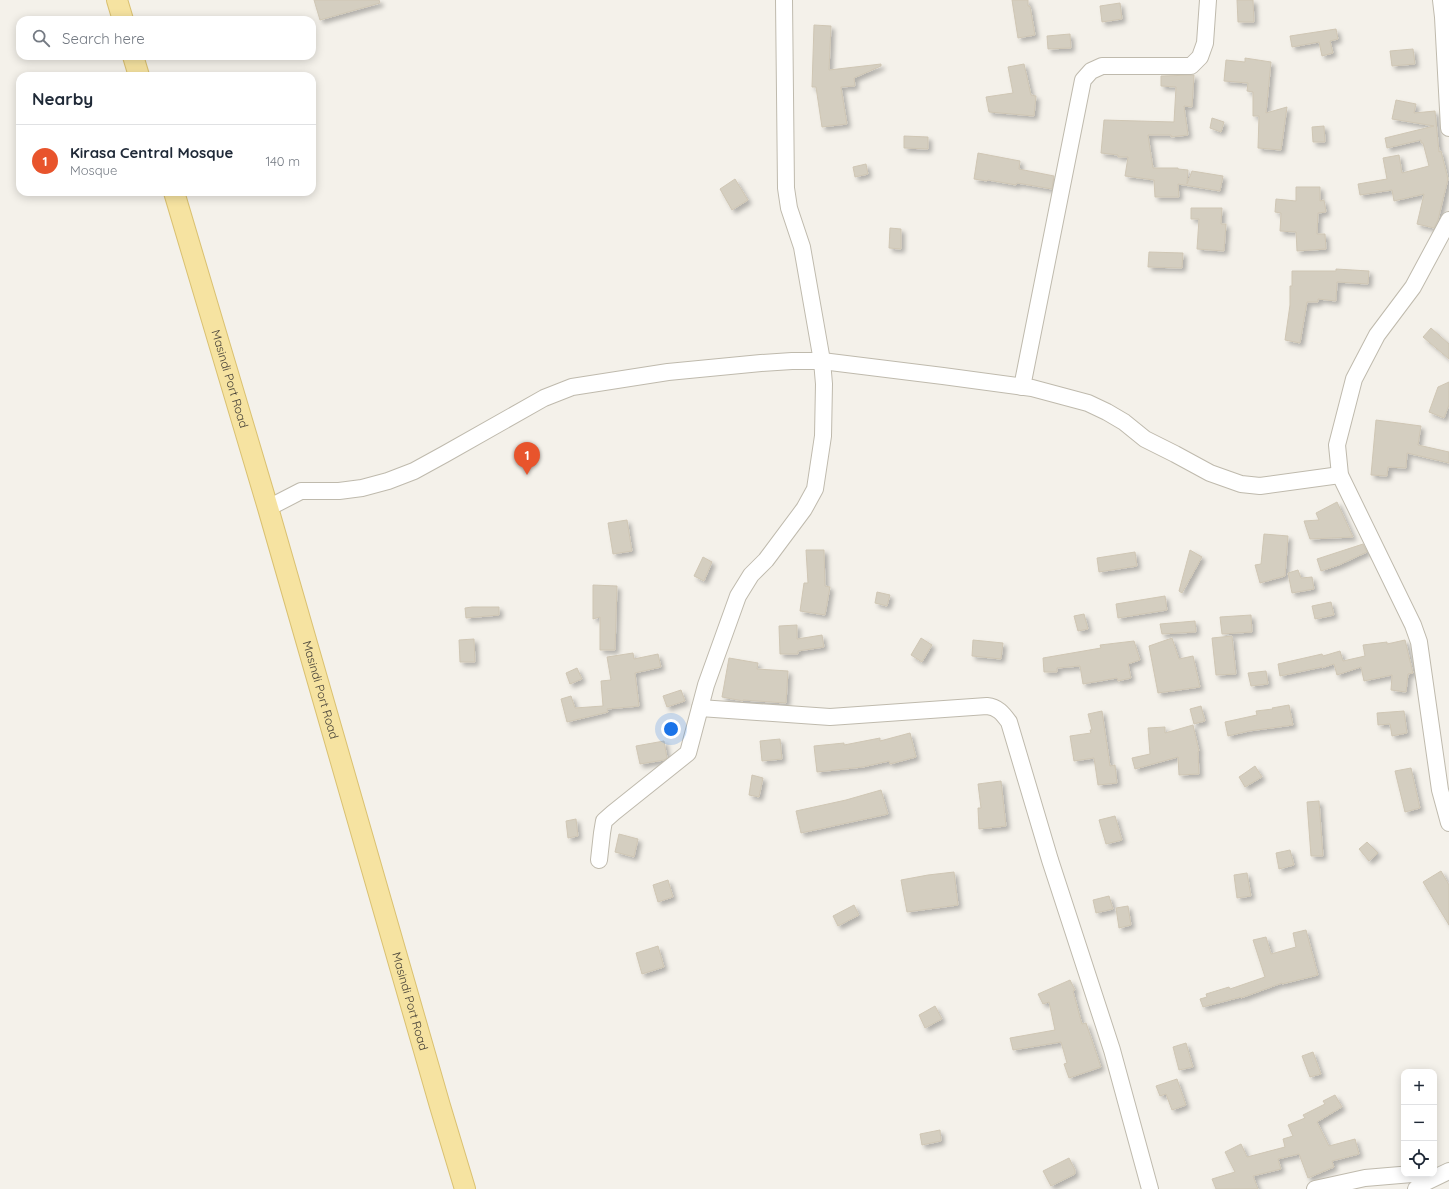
<!DOCTYPE html>
<html lang="en">
<head>
<meta charset="utf-8">
<style>
  :root { --surface:#fff; --page:#f2f2f3; --text:#1f2937; --muted:#747a83; --line:#e0e1e3; --accent:#e8542c }
  body { margin:0; font-family:Quicksand,sans-serif; background:var(--page); color:var(--text) }
  .controls { position:absolute; right:12px; bottom:12px; display:grid; overflow:hidden; border-radius:8px; box-shadow:0 2px 10px #0003 }
  .controls button { width:36px; height:36px; display:grid; place-items:center; padding:0; border:0; border-bottom:1px solid var(--line); background:var(--surface); color:var(--text); font:20px sans-serif }
  .you { position:absolute; left:671px; top:729px; width:14px; height:14px; margin:-10px; border:3px solid #fff; border-radius:50%; background:#1a73e8; box-shadow:0 0 0 6px #1a73e833 }
  .badge { display:grid; place-items:center; width:26px; height:26px; border-radius:50%; background:var(--accent); color:#fff; font-size:13px; font-weight:700 }
  .pin { position:absolute; translate:-50% -33px; filter:drop-shadow(0 1px 2px #0008) }
  .pin::after { content:''; position:absolute; top:21px; width:14px; height:12px; background:inherit; clip-path:polygon(0 0,100% 0,50% 100%) }
  .list { margin:0; padding:0; list-style:none }
  h2 { display:flex; justify-content:space-between; align-items:center; height:52px; margin:0; padding:0 16px; font-size:17px }
  h2 small { font-size:13px; font-weight:400; color:var(--muted) }
  .list li { display:grid; grid-template-columns:26px 1fr auto; gap:12px; align-items:center; box-sizing:border-box; height:72px; padding:0 16px; border-top:1px solid var(--line) }
  .list b { display:block; font-size:15px; white-space:nowrap }
  .list p { margin:0; font-size:13px; white-space:nowrap; color:var(--muted) }
  .list em { font-size:13px; font-style:normal; color:var(--muted) }
  .icon { flex:none; width:22px; height:22px; fill:none; stroke:currentColor; stroke-width:2; stroke-linecap:round; stroke-linejoin:round }
  .map { position:relative; flex:none; width:1449px; height:1189px; overflow:hidden }
  .search { position:absolute; background:var(--surface); box-shadow:0 2px 10px #0003; left:16px; top:16px; width:300px; height:44px; display:flex; align-items:center; gap:10px; box-sizing:border-box; padding:0 14px; border-radius:12px; color:var(--muted); font-size:15px }
  .panel { position:absolute; background:var(--surface); box-shadow:0 2px 10px #0003; left:16px; top:72px; width:300px; height:124px; border-radius:12px }
  .map>svg:first-child { display:block }
  .building { fill:#d4cec0; stroke:#cfc6b4; filter:url(#shadow) }
  .lines { fill:none; stroke-linecap:round; stroke-linejoin:round }
  .minor-casing { stroke:#bfbaad; stroke-width:18 }
  .major-casing { stroke:#dac171; stroke-width:22 }
  .minor { stroke:#fff; stroke-width:16 }
  .major { stroke:#f6e3a1; stroke-width:20 }
  .labels { text-anchor:middle; stroke-width:3.5; stroke-linejoin:round; paint-order:stroke }
  .street-label { font-size:12px; fill:#474239; stroke:#fff }
</style>
</head>
<body>
<div class="map">
<svg width="1449" height="1189" viewBox="0 0 1449 1189">
  <defs>
    <filter id="shadow"><feDropShadow dx="3.5" dy="3.5" stdDeviation="2" flood-color="#0004"/></filter>
  </defs>
  <rect width="100%" height="100%" fill="#f4f1ea"/>
  <!-- building -->
  <g class="building">
    <polygon points="314,0 379,0 380,3 320,20"/>
    <polygon points="1012,0 1028,0 1028,6 1030,6 1035,35 1018,38"/>
    <polygon points="1237,0 1253,0 1254,22 1238,22"/>
    <polygon points="1120,3 1122,19 1102,22 1100,6"/>
    <polygon points="814,25 831,26 829,70 881,64 881,66 854,78 855,86 841,87 847,124 822,127 816,87 812,87"/>
    <polygon points="1336,29 1338,39 1330,41 1333,53 1322,56 1319,42 1292,47 1290,36"/>
    <polygon points="1070,34 1071,48 1048,49 1047,36"/>
    <polygon points="1413,49 1415,64 1392,66 1390,51"/>
    <polygon points="1245,58 1271,62 1266,113 1287,107 1281,150 1258,148 1259,116 1253,116 1253,92 1247,91 1248,83 1224,81 1226,60 1245,62"/>
    <polygon points="1024,64 1031,95 1036,96 1034,116 989,112 986,97 1013,93 1008,67"/>
    <polygon points="1194,75 1192,107 1184,106 1188,135 1171,137 1171,135 1148,135 1153,168 1178,168 1178,169 1188,170 1187,184 1192,171 1223,176 1220,191 1178,184 1179,197 1155,197 1154,180 1125,176 1128,157 1118,157 1118,155 1101,153 1104,120 1174,122 1176,87 1161,86 1161,76"/>
    <polygon points="1396,100 1416,104 1414,113 1435,111 1439,152 1441,151 1448,179 1438,220 1434,228 1417,224 1424,194 1394,201 1392,190 1360,195 1358,184 1387,179 1383,158 1399,155 1402,173 1429,166 1423,143 1421,143 1421,140 1387,148 1385,138 1434,126 1392,119"/>
    <polygon points="1212,118 1224,122 1221,132 1210,128"/>
    <polygon points="1324,126 1325,142 1313,142 1312,127"/>
    <polygon points="904,136 928,137 928,149 904,148"/>
    <polygon points="978,153 1020,161 1019,169 1054,176 1052,189 1017,183 1016,185 988,180 987,181 974,179"/>
    <polygon points="866,164 868,174 855,177 853,167"/>
    <polygon points="735,179 748,200 732,210 720,189"/>
    <polygon points="1296,187 1320,187 1320,201 1324,200 1326,212 1318,213 1317,234 1325,234 1326,249 1297,251 1296,232 1280,231 1281,213 1275,212 1276,199 1296,201"/>
    <polygon points="1191,208 1222,208 1221,224 1226,224 1224,251 1197,249 1199,219 1191,219"/>
    <polygon points="890,228 901,229 901,249 889,248"/>
    <polygon points="1149,252 1183,253 1182,268 1148,267"/>
    <polygon points="1336,269 1369,271 1368,284 1337,282 1336,301 1318,299 1318,302 1307,302 1300,343 1285,340 1290,305 1290,286 1292,286 1292,271 1336,271"/>
    <polygon points="1431,328 1449,344 1449,359 1423,337"/>
    <polygon points="1449,382 1449,405 1444,418 1429,412 1438,387"/>
    <polygon points="1376,420 1421,426 1418,445 1449,452 1449,463 1407,453 1406,468 1388,467 1387,476 1371,475"/>
    <polygon points="1337,502 1353,537 1310,539 1304,521 1319,520 1316,513"/>
    <polygon points="627,520 632,551 613,554 608,523"/>
    <polygon points="1264,534 1288,536 1285,576 1260,583 1255,565 1261,564"/>
    <polygon points="1363,544 1367,552 1339,565 1321,571 1317,559"/>
    <polygon points="806,550 824,550 825,586 830,587 825,615 800,611 804,583 808,583"/>
    <polygon points="1190,550 1202,557 1182,593 1179,591"/>
    <polygon points="1135,552 1137,566 1099,572 1097,558"/>
    <polygon points="703,557 712,562 704,581 694,576"/>
    <polygon points="1298,570 1301,578 1312,577 1314,589 1292,593 1288,573"/>
    <polygon points="593,585 617,586 615,650 600,650 600,617 593,619"/>
    <polygon points="877,592 890,595 887,606 875,603"/>
    <polygon points="1165,596 1167,610 1118,618 1116,604"/>
    <polygon points="1331,602 1334,615 1315,619 1312,606"/>
    <polygon points="472,607 499,607 499,615 466,618 465,608"/>
    <polygon points="1084,614 1088,629 1078,631 1074,616"/>
    <polygon points="1251,615 1252,632 1222,634 1220,617"/>
    <polygon points="1195,621 1196,632 1162,634 1160,624"/>
    <polygon points="797,625 797,639 822,635 824,647 798,651 798,654 780,654 779,626"/>
    <polygon points="1232,636 1236,674 1216,675 1212,638"/>
    <polygon points="921,638 932,645 922,662 911,655"/>
    <polygon points="1172,638 1179,659 1193,656 1200,687 1158,693 1149,646"/>
    <polygon points="474,639 475,662 460,662 459,640"/>
    <polygon points="973,640 1003,643 1001,659 972,656"/>
    <polygon points="1405,640 1413,673 1408,674 1406,692 1391,690 1392,675 1364,681 1361,667 1337,675 1334,664 1322,668 1322,667 1280,676 1278,664 1322,654 1323,656 1340,651 1343,661 1365,656 1363,645 1387,642 1387,644"/>
    <polygon points="1134,641 1140,660 1128,664 1131,678 1118,681 1117,678 1083,684 1080,666 1057,668 1057,672 1044,672 1043,658 1101,648 1100,645"/>
    <polygon points="633,653 634,659 658,654 661,667 635,673 639,706 607,709 608,712 567,722 561,699 571,696 575,708 603,706 601,681 611,680 607,657"/>
    <polygon points="729,658 758,663 757,669 788,671 786,703 743,700 743,701 722,697"/>
    <polygon points="577,668 582,679 570,684 566,673"/>
    <polygon points="1266,671 1268,684 1251,686 1248,673"/>
    <polygon points="681,690 685,701 667,707 663,696"/>
    <polygon points="1289,705 1293,725 1249,731 1228,736 1225,722 1257,715 1256,711 1273,709 1272,708"/>
    <polygon points="1201,706 1205,721 1194,724 1190,709"/>
    <polygon points="1102,711 1110,766 1115,765 1117,783 1098,785 1094,758 1074,761 1070,736 1091,733 1090,730 1092,730 1088,714"/>
    <polygon points="1404,711 1407,733 1392,736 1390,724 1378,725 1377,713"/>
    <polygon points="1193,725 1199,751 1198,752 1199,774 1179,775 1178,757 1135,769 1132,758 1150,754 1148,728 1165,727 1165,733"/>
    <polygon points="910,733 916,757 890,764 889,761 863,767 817,772 814,746 844,743 844,745 880,738 880,741"/>
    <polygon points="780,739 782,759 762,761 760,741"/>
    <polygon points="664,741 667,758 664,760 640,764 636,746"/>
    <polygon points="1255,766 1262,777 1245,787 1239,777"/>
    <polygon points="1411,768 1420,808 1405,812 1395,771"/>
    <polygon points="752,775 763,778 759,797 749,795"/>
    <polygon points="1001,781 1006,826 979,829 978,808 981,808 978,784"/>
    <polygon points="881,790 888,814 801,833 796,811 846,800"/>
    <polygon points="1319,801 1323,856 1311,856 1307,802"/>
    <polygon points="1115,816 1122,840 1106,844 1099,820"/>
    <polygon points="576,819 578,836 568,838 566,821"/>
    <polygon points="619,834 638,839 634,857 615,852"/>
    <polygon points="1367,842 1378,853 1369,861 1359,849"/>
    <polygon points="1290,850 1294,865 1279,869 1276,853"/>
    <polygon points="1441,871 1449,885 1449,925 1423,882"/>
    <polygon points="954,872 958,905 907,912 901,880 928,875"/>
    <polygon points="1247,873 1251,896 1237,898 1234,875"/>
    <polygon points="668,880 673,897 658,902 653,885"/>
    <polygon points="1109,896 1113,909 1096,913 1093,900"/>
    <polygon points="854,905 859,915 838,926 833,916"/>
    <polygon points="1128,906 1131,925 1119,928 1116,908"/>
    <polygon points="1306,930 1318,975 1282,984 1282,983 1241,998 1241,997 1203,1007 1200,999 1207,997 1206,994 1229,987 1230,989 1265,977 1253,940 1266,937 1271,954 1296,947 1293,933"/>
    <polygon points="658,946 664,967 642,974 636,953"/>
    <polygon points="1070,980 1075,990 1073,991 1082,1024 1086,1023 1101,1067 1069,1078 1064,1064 1067,1063 1061,1042 1013,1050 1010,1038 1055,1030 1049,1002 1043,1004 1038,994"/>
    <polygon points="935,1006 942,1019 925,1028 919,1015"/>
    <polygon points="1186,1043 1193,1067 1179,1070 1173,1047"/>
    <polygon points="1313,1052 1321,1074 1310,1077 1302,1056"/>
    <polygon points="1177,1079 1186,1105 1172,1110 1166,1094 1160,1096 1156,1086"/>
    <polygon points="1335,1095 1342,1107 1317,1122 1329,1146 1355,1139 1359,1154 1332,1161 1334,1167 1308,1178 1299,1154 1278,1159 1281,1169 1253,1176 1258,1189 1216,1189 1212,1179 1235,1172 1225,1152 1241,1144 1247,1157 1285,1147 1283,1139 1293,1136 1288,1125 1305,1118 1303,1115 1325,1104 1323,1101"/>
    <polygon points="940,1130 941,1141 922,1145 920,1134"/>
    <polygon points="1069,1158 1075,1170 1075,1174 1051,1186 1043,1171"/>
  </g>
  <g class="lines">
    <!-- minor casing -->
    <g class="minor-casing">
      <g id="minor">
        <polyline points="1441,0 1443,17 1449,128"/>
        <polyline points="1449,220 1413,287 1377,335 1354,379 1337,445 1340,475 1413,625 1419,642 1440,790 1449,823"/>
        <polyline points="1022,387 1083,80 1091,71 1102,66 1191,66 1200,57 1205,43 1208,0"/>
        <polyline points="268,508 301,491 339,491 362,488 388,481 414,471 445,454 544,398 572,387 668,372 761,363 792,361 822,361 943,376 1032,388 1088,403 1107,412 1124,422 1145,439 1175,454 1210,473 1241,484 1260,486 1340,475"/>
        <path d="M 700,708 L 830,717 L 987,706 C 998,707 1003,714 1009,722 L 1050,860 L 1112,1050 L 1150,1189"/>
        <polyline points="599,860 602,833 604,821 613,813 688,753 706,685 738,596 751,575 766,560 804,509 815,489 823,436 824,384 822,361 802,247 789,208 786,188 784,0"/>
        <polyline points="1315,1189 1365,1178 1412,1174"/>
        <polyline points="1416,1189 1424,1183 1449,1171"/>
      </g>
    </g>
    <!-- major casing -->
    <g class="major-casing">
      <g id="major">
        <polyline points="117,0 123,20"/>
        <polyline points="133,56 139,76"/>
        <path id="s1" d="M 174,192 L 268,508 L 440,1106 L 465,1189"/>
      </g>
    </g>
    <!-- minor -->
    <use href="#minor" class="minor"/>
    <!-- major -->
    <use href="#major" class="major"/>
  </g>
  <g class="labels">
    <!-- street labels -->
    <g class="street-label">
      <text dy="4" stroke="none"><textPath href="#s1" startOffset="195">Masindi Port Road</textPath></text>
      <text dy="4" stroke="none"><textPath href="#s1" startOffset="519">Masindi Port Road</textPath></text>
      <text dy="4" stroke="none"><textPath href="#s1" startOffset="843">Masindi Port Road</textPath></text>
    </g>
  </g>
</svg>
<div class="controls">
<button>+</button>
<button>−</button>
<button><svg class="icon" aria-label="locate" viewBox="0 0 24 24"><circle cx="12" cy="12" r="6"/><path d="M12 2v4M12 18v4M2 12h4M18 12h4"/></svg></button>
</div>
<div class="you"></div>
<div class="pin badge" style="left:527px;top:475px">1</div>
<div class="search"><svg class="icon" aria-label="search" viewBox="0 0 24 24"><circle cx="10" cy="10" r="6"/><path d="M15 15l6 6"/></svg>Search here</div>
<section class="panel">
<h2>Nearby<small></small></h2>
<ul class="list">
<li><span class="badge">1</span><div><b>Kirasa Central Mosque</b><p>Mosque</p></div><em>140 m</em></li>
</ul>
</section>
</div>
</body>
</html>
